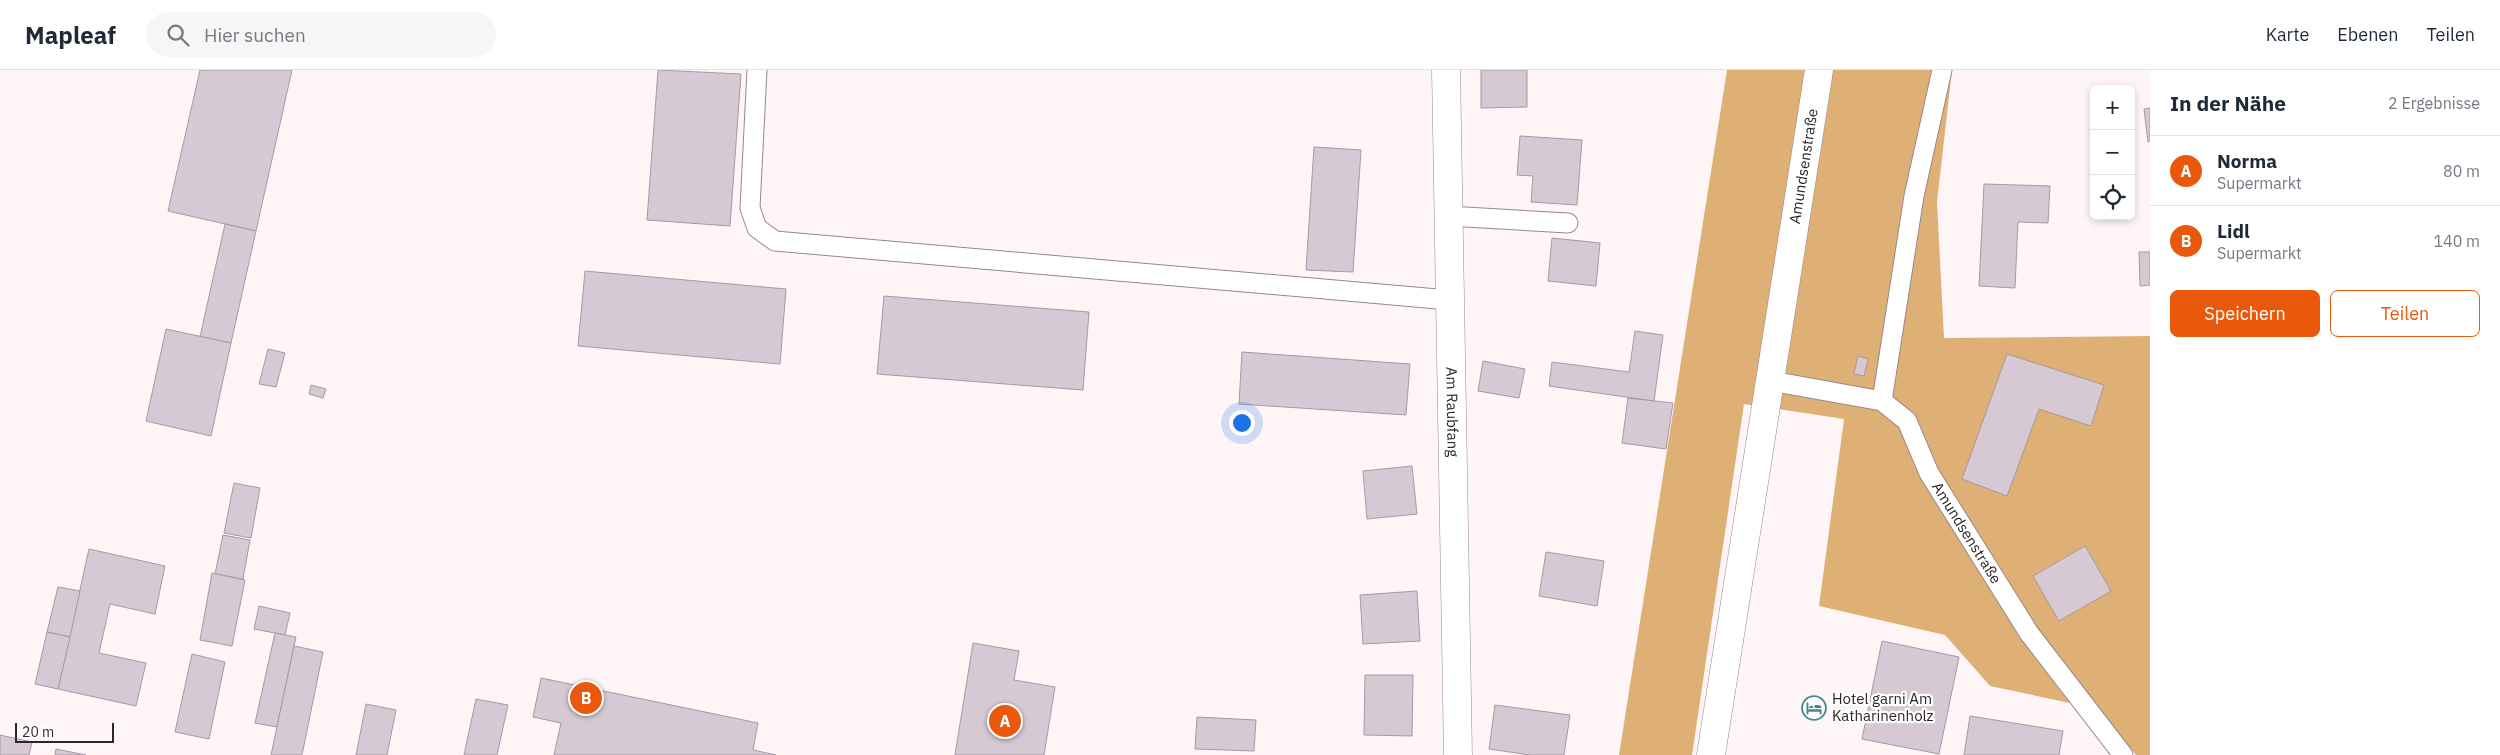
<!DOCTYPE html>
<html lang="de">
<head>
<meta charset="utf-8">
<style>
  :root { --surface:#fff; --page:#f6f6f7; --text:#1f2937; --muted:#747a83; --line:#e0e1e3; --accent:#ea580c }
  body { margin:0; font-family:"IBM Plex Sans",sans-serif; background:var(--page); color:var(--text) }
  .controls { position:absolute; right:15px; top:15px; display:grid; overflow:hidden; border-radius:8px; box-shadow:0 2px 8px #0003 }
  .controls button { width:45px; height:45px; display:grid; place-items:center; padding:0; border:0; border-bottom:1px solid var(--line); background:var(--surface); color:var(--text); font:25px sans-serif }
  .scale { position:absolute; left:15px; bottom:12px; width:99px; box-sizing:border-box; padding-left:5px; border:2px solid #2d2627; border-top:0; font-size:14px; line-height:18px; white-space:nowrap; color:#2d2627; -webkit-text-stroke:4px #fff; paint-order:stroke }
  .you { position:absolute; left:1241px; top:352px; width:18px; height:18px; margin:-12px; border:4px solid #fff; border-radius:50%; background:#1a73e8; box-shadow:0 0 0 8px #1a73e833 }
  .badge { display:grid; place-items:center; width:32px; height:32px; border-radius:50%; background:var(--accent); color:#fff; font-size:16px; font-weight:700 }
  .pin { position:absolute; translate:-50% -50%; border:2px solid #fff; box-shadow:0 1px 5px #0006 }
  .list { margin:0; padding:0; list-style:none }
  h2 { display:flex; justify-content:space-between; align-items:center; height:65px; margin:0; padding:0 20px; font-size:21px }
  h2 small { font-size:16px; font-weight:400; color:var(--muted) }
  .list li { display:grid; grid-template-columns:32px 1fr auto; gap:15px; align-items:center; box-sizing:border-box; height:70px; padding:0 20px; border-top:1px solid var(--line) }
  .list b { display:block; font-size:19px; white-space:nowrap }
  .list p { margin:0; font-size:16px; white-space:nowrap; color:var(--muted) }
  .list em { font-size:16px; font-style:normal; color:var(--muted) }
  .actions { display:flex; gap:10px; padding:15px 20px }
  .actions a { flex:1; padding:11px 0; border:1px solid var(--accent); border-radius:8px; text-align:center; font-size:18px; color:var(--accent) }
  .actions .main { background:var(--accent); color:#fff }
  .icon { flex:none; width:28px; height:28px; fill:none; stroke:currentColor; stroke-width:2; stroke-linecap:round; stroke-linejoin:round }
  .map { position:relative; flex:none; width:2150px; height:685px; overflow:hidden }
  header { display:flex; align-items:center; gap:30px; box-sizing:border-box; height:70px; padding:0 25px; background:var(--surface); border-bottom:1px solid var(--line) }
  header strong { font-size:24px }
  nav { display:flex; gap:28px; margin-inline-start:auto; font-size:18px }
  .search { width:350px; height:45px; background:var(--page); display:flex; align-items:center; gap:12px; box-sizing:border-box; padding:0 18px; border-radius:28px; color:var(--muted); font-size:19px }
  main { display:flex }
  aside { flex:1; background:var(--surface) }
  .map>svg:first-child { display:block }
  .forest { fill:#dfb076 }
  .building { fill:#d7c9d4; stroke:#a699a3 }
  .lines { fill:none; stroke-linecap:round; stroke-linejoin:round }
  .lane-casing { stroke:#98878a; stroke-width:21 }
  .street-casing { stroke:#98878a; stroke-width:29 }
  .secondary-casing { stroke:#98878a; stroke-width:29 }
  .lane { stroke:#fff; stroke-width:19 }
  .street { stroke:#fff; stroke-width:28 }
  .secondary { stroke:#fff; stroke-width:28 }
  .labels { text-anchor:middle; stroke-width:4.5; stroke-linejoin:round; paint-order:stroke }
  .street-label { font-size:15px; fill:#2d2627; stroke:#fff }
  .poi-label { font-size:15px; fill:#2d2627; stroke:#fff; text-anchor:start }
</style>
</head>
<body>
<header>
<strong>Mapleaf</strong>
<div class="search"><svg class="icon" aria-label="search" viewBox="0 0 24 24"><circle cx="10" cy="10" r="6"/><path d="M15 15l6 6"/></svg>Hier suchen</div>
<nav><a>Karte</a><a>Ebenen</a><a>Teilen</a></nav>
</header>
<main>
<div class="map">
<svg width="2150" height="685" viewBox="0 0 2150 685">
  <rect width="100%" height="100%" fill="#fdf5f6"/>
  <!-- forest -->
  <polygon class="forest" points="1727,0 1952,0 1937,132 1944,268 2150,266 2150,685 2136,685 2098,639 1990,616 1945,565 1819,536 1844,349 1744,334 1692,685 1619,685"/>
  <!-- building -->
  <g class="building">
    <polygon points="200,0 292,0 256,161 168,141"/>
    <polygon points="658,0 741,4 730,156 647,150"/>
    <polygon points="1481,0 1527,0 1527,37 1481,38"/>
    <polygon points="2150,38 2150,71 2148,72 2144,39"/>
    <polygon points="1520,66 1582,70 1577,135 1531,132 1533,106 1517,105"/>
    <polygon points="1314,77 1361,80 1353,202 1306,200"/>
    <polygon points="1984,114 2050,116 2048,153 2018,152 2015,218 1979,216"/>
    <polygon points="225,154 256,161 231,273 200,267"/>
    <polygon points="1552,168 1600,173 1596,216 1548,211"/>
    <polygon points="2139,182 2150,182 2150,215 2140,216"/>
    <polygon points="585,201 786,219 780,294 578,276"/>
    <polygon points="884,226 1089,242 1083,320 877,304"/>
    <polygon points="166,259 231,273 211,366 146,351"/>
    <polygon points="1635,261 1663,265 1654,331 1549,316 1552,292 1629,302"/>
    <polygon points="268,279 285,283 276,317 259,314"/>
    <polygon points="1242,282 1410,294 1406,345 1239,334"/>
    <polygon points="2007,284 2104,315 2091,356 2039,339 2007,426 1962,409"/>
    <polygon points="1858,286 1868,289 1864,306 1854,304"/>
    <polygon points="1483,291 1525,299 1519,328 1478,321"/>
    <polygon points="311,315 326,319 323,328 309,324"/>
    <polygon points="1628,328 1673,333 1666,379 1622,373"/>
    <polygon points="1412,396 1417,444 1367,449 1363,401"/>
    <polygon points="234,413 260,418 251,468 224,463"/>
    <polygon points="223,465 250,470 243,509 215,504"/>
    <polygon points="2085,476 2111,521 2059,551 2033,506"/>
    <polygon points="89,479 165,496 155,544 110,534 99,583 146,593 136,636 58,619"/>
    <polygon points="1546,482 1604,491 1597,536 1539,526"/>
    <polygon points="212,503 245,510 232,576 200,570"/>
    <polygon points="58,517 80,521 70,567 47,562"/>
    <polygon points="1417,521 1420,571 1363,574 1360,525"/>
    <polygon points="259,536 290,543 285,565 254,559"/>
    <polygon points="47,562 70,567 58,619 35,614"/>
    <polygon points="275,563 296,567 277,657 255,653"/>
    <polygon points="1882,571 1959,587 1939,684 1862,669"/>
    <polygon points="973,573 1019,581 1014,610 1055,617 1044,685 955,685"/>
    <polygon points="294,576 323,582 302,685 271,685"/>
    <polygon points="192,584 225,592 209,669 175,662"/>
    <polygon points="1365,605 1413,605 1412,666 1364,665"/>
    <polygon points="541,608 758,653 753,680 776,685 554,685 561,653 533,647"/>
    <polygon points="476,629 508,635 497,685 464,685"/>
    <polygon points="366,634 396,640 387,685 356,685"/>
    <polygon points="1495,635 1570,645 1564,685 1530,685 1489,679"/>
    <polygon points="1970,646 2063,661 2059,685 1964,685"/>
    <polygon points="1197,647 1256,650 1254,681 1195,679"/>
    <polygon points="0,665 32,672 29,685 0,685"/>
    <polygon points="56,679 86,685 55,685"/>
  </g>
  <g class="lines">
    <!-- lane casing -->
    <g class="lane-casing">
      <g id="lane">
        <polyline points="757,0 750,138 757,158 775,171 1449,230"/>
        <polyline points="1448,146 1568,153"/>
        <path id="s1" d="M 1771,311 L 1882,331 L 1907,351 L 1929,403 L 2029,563 L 2123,685"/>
        <polyline points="1882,331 1914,126 1942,0"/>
      </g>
    </g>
    <!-- street casing -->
    <g class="street-casing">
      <g id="street">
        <path id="s2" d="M 1446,0 L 1458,685"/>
      </g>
    </g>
    <!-- secondary casing -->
    <g class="secondary-casing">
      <g id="secondary">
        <path id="s3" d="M 1711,685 L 1819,0"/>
      </g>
    </g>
    <!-- lane -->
    <use href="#lane" class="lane"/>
    <!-- street -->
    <use href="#street" class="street"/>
    <!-- secondary -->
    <use href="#secondary" class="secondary"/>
  </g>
  <!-- icons -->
  <defs>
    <g id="hotel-ring" transform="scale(1.25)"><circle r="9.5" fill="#fff" stroke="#428992" stroke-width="1.5"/><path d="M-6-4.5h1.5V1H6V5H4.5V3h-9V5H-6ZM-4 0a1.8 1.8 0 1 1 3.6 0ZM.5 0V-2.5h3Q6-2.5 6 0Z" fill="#428992"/></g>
  </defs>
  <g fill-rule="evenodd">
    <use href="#hotel-ring" x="1814" y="638"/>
  </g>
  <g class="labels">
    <!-- street labels -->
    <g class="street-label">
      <text dy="5" stroke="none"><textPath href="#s3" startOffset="596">Amundsenstraße</textPath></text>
      <text dy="5" stroke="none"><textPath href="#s2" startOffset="342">Am Raubfang</textPath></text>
      <text dy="5" stroke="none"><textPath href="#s1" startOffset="272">Amundsenstraße</textPath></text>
    </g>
    <!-- poi labels -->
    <g class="poi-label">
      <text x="1832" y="634">Hotel garni Am<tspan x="1832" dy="17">Katharinenholz</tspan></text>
    </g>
  </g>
</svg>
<div class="controls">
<button>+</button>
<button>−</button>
<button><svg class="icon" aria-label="locate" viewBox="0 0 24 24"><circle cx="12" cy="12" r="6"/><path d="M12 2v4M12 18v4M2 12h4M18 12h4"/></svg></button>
</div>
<div class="scale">20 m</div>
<div class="you"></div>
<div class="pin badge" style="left:1005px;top:651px">A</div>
<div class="pin badge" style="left:586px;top:628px">B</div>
</div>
<aside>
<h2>In der Nähe<small>2 Ergebnisse</small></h2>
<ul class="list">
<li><span class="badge">A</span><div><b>Norma</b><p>Supermarkt</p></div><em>80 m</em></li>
<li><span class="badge">B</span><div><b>Lidl</b><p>Supermarkt</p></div><em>140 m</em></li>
</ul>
<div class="actions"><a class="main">Speichern</a><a>Teilen</a></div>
</aside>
</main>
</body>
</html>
